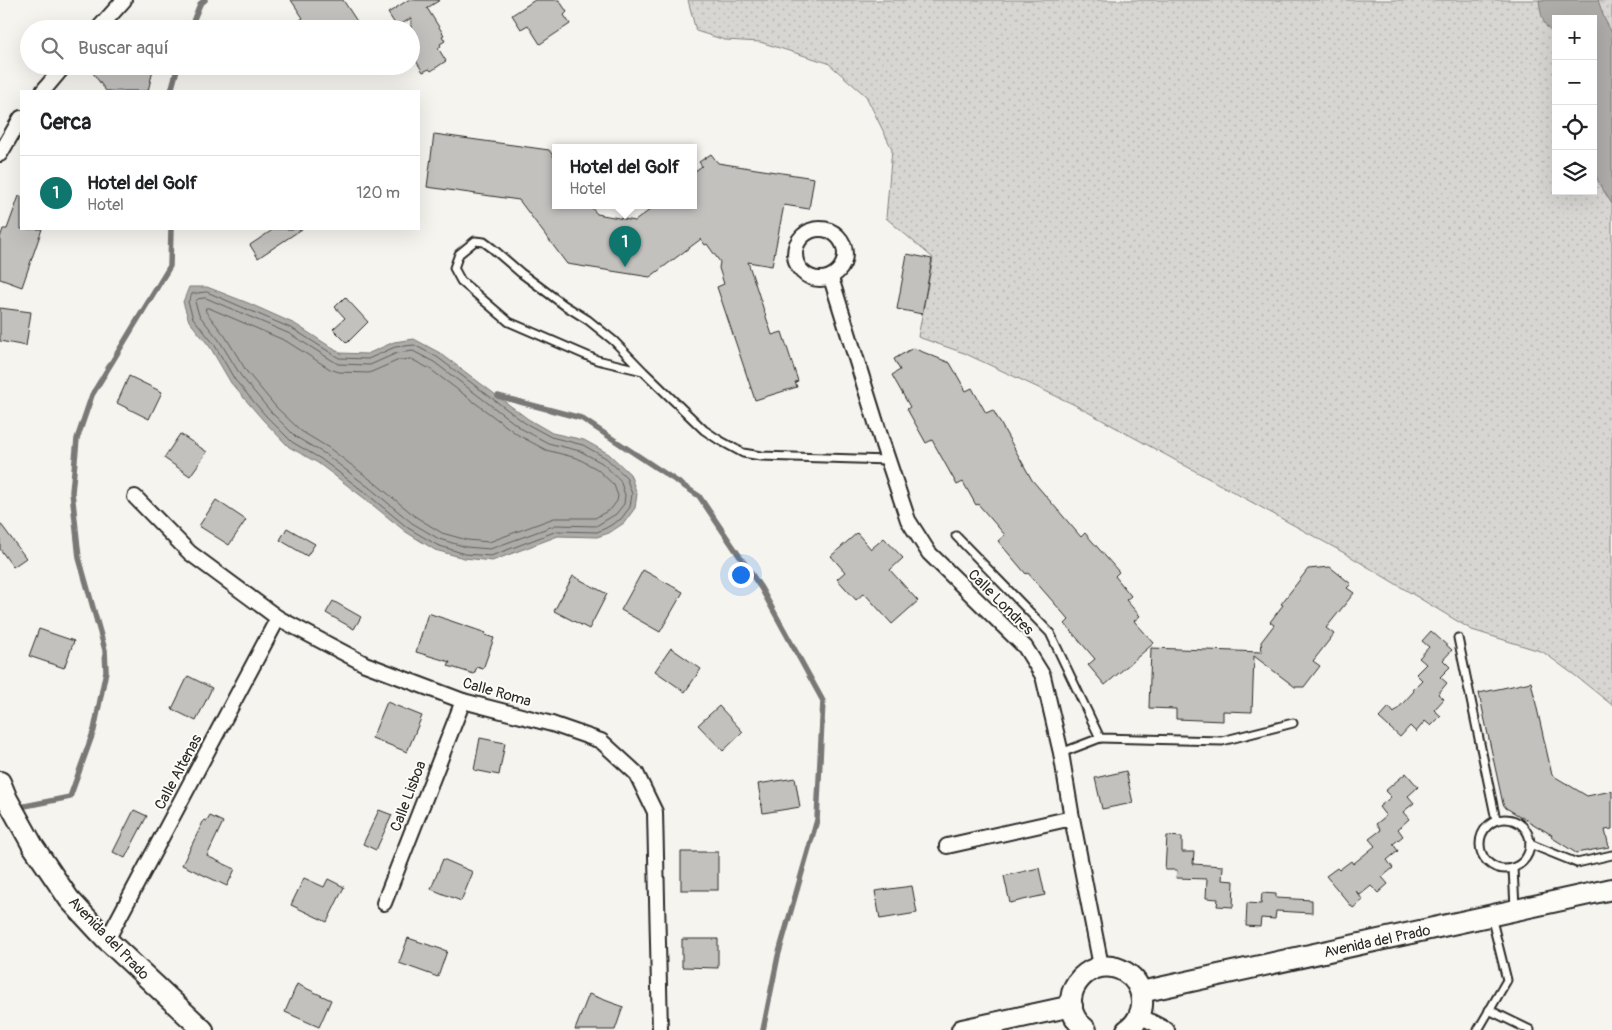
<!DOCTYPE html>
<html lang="es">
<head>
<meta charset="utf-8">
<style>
  :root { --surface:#fff; --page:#f2f2f2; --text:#202124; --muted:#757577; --line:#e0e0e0; --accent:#0f766e }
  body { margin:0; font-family:Pangolin,sans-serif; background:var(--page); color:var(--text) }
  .controls { position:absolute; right:15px; top:15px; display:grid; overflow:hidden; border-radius:0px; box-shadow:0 5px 20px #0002 }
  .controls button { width:45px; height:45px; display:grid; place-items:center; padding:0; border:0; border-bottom:1px solid var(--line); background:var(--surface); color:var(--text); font:25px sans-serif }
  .you { position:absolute; left:740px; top:574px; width:18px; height:18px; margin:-12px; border:4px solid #fff; border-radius:50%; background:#1a73e8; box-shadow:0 0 0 8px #1a73e833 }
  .badge { display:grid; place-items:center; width:32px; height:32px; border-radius:50%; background:var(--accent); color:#fff; font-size:16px; font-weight:700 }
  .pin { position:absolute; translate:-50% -41px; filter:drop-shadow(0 1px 2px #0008) }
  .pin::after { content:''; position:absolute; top:26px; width:18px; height:15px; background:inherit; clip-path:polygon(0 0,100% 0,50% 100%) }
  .popup { position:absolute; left:552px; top:144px; width:145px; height:65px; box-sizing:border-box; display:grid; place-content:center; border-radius:0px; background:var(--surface); filter:drop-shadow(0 1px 4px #0005); font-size:16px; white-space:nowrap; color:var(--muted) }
  .popup b { font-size:19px; color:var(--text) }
  .popup::after { content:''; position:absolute; left:50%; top:100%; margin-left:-10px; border:10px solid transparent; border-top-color:var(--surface) }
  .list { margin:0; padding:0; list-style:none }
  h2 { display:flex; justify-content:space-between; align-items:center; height:65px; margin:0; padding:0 20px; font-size:21px }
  h2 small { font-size:16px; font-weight:400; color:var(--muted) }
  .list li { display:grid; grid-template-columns:32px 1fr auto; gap:15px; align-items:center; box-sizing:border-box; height:75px; padding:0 20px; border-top:1px solid var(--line) }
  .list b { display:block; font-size:19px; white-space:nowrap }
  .list p { margin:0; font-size:16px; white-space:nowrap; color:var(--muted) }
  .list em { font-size:16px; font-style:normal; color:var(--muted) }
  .icon { flex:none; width:28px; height:28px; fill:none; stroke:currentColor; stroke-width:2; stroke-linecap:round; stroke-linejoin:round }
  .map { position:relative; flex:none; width:1612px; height:1030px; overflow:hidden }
  .search { position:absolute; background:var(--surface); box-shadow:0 5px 20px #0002; left:20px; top:20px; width:400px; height:55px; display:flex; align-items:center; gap:12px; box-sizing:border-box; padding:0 18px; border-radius:28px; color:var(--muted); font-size:19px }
  .panel { position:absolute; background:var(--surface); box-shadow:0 5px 20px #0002; left:20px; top:90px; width:400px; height:140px; border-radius:0px }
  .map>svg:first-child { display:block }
  .grass { fill:url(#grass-dots); stroke:#81807e; fill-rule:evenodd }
  .water { fill:#adaca9; stroke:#797877 }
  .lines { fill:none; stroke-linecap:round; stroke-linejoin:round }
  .shore { stroke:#5f5f5d; stroke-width:1 }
  .stream { stroke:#797877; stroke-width:5.5 }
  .building { fill:#c2c1be; stroke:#2b2b2b }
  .lane-casing { stroke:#2b2b2b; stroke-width:11 }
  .street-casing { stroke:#2b2b2b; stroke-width:18 }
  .secondary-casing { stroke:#2b2b2b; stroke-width:24 }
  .lane { stroke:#fdfcf7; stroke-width:7 }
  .street { stroke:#fdfcf7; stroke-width:14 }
  .secondary { stroke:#fdfcf7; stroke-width:20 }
  .labels { text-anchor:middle; stroke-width:4; stroke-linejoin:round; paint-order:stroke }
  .street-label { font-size:15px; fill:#2b2b2b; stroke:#fdfcf7 }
</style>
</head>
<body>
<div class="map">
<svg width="1612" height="1030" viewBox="0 0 1612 1030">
  <defs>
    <pattern id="grass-dots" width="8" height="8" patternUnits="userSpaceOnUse" patternTransform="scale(1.25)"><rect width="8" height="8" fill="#d7d6d2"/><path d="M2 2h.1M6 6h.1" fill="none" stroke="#b9b8b4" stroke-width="1.8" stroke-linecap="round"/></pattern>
  </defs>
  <rect width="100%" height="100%" fill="#f5f4ef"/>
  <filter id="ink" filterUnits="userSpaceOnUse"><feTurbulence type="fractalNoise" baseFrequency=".02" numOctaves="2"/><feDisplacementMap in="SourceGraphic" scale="10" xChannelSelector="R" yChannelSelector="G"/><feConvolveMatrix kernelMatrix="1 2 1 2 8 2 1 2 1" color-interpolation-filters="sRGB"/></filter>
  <g filter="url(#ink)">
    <!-- grass -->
    <path class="grass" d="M 688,0 L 1612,0 L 1612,705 L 1577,677 L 1543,652 L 1472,630 L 1348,555 L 1073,404 L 964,353 L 918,337 L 933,258 L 886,218 L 892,149 L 866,96 L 828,63 L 760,42 L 725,40 L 696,31 ZM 1556,19 L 1593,19 L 1593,191 L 1556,191 Z"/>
    <!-- water -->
    <g class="water">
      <path d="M 1539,0 L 1598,0 L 1604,18 L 1612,33 L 1612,204 L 1599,183 L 1593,169 L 1593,19 L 1556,19 L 1556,35 C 1542,26 1541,15 1539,0 Z"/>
      <polygon points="189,287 207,287 248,303 295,324 340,353 367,354 394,342 414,339 440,353 528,419 552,433 584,440 609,454 630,474 637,494 635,508 624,523 609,533 597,537 558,536 492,561 464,558 435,550 406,532 364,498 318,463 289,447 263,420 231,383 210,347 189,321 183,302"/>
    </g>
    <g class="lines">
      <!-- shore -->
      <g class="shore">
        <polygon points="207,292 293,329 339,358 368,359 395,347 414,345 437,357 525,423 551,437 583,445 606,458 626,477 632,494 630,507 621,519 606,528 597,532 557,531 491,556 465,554 437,545 408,528 367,494 321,459 292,442 266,416 235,380 214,344 193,318 188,302 192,294"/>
        <polygon points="206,298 290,334 338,364 370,365 397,353 413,351 434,362 522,429 548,443 580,451 602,463 620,480 625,495 624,504 616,514 596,526 556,525 490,549 466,547 439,539 412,523 371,489 325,454 296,437 271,412 241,376 219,340 199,315 195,302 198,299"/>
        <polygon points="206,308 209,308 286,341 330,369 339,372 369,373 399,360 411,359 430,369 518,435 546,450 577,458 597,469 614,485 618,496 617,501 611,509 595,518 554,518 489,542 467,540 442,533 416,517 375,483 329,448 301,431 276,407 247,372 225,336 206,312"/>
      </g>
      <!-- stream -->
      <g class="stream">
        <polyline points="190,29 200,4 205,0"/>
        <polyline points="171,91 178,66"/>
        <polyline points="498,396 581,418 699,496 761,588 823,701 817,820 778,956 763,1030"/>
        <polyline points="0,811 70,797 94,730 106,671 105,650 79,558 72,492 77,439 92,395 170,266 171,229"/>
      </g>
    </g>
    <!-- building -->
    <g class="building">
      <polygon points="291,0 343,0 362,29 286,29 303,18"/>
      <polygon points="408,0 440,0 427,8 444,35 442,36 445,41 440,44 441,46 438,48 446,61 431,71 429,69 423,72 411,53 411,18 397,27 388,13"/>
      <polygon points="535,0 559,0 567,12 564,15 570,24 540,44 528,25 521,29 512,15"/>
      <polygon points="102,66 154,66 148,91 106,91 93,73"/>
      <polygon points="434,134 549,150 556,160 556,206 590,206 597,214 635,221 655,206 694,206 694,172 702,166 699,162 711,154 718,163 814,178 809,209 784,205 772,266 748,262 772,335 782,332 798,381 795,382 797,387 755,400 717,287 724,284 719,268 720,262 707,244 705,245 701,239 650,277 567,264 519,200 427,187"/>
      <polygon points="19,196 21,196 21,229 42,229 22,287 0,279 0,238 3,229 7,229"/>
      <polygon points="274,229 302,229 258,258 250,245"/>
      <polygon points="907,254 932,259 922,314 897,309"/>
      <polygon points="345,297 368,322 347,343 333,329 345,318 335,307"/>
      <polygon points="0,308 31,312 26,346 0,341"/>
      <polygon points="913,348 950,363 966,391 972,388 986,413 993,410 1032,480 1081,537 1085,533 1119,572 1115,576 1131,596 1126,600 1140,616 1134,621 1154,643 1105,685 1088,665 1095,659 1065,624 1069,620 1028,573 1026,574 998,541 1005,535 978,504 976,505 963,482 957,485 932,440 926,443 907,409 910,407 892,375 900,370 894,359"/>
      <polygon points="129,376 162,392 149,419 117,403"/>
      <polygon points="180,434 207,452 190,476 164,458"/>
      <polygon points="216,500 246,520 229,545 199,526"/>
      <polygon points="0,523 26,558 13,567 0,549"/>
      <polygon points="287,528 315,544 307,556 280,540"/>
      <polygon points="857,533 871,549 884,538 903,558 890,570 918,601 892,624 864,593 856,600 837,579 845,572 831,556"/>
      <polygon points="1330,567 1351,584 1347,588 1354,593 1326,628 1334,634 1313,661 1320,666 1304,687 1295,687 1254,656 1252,712 1223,711 1223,721 1176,719 1176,709 1149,708 1151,648 1262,652 1261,642 1274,625 1270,622 1283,605 1281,604 1308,569"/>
      <polygon points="643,570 683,592 660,632 621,610"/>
      <polygon points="573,576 607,594 589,629 554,611"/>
      <polygon points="333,601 361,617 354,629 326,613"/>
      <polygon points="428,613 486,633 485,635 494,638 483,669 477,667 474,674 448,666 450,662 416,652"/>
      <polygon points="39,629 74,641 64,668 29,656"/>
      <polygon points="1431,631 1452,650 1443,660 1450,667 1440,677 1447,683 1438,694 1444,699 1434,710 1441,716 1431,726 1425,721 1416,732 1410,726 1400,737 1379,718 1389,707 1394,713 1414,691 1412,690 1422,680 1416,674 1426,664 1419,658 1429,647 1422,641"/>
      <polygon points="671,648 701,669 685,692 655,671"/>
      <polygon points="188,676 212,688 196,721 172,709"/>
      <polygon points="1531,682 1552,775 1587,796 1612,791 1612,829 1605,830 1609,847 1576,853 1551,837 1552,835 1506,808 1503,804 1479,693"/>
      <polygon points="387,702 422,716 407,752 372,738"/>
      <polygon points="719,706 743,732 723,751 698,725"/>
      <polygon points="480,738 505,743 499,775 474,770"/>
      <polygon points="1126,771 1133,803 1102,809 1095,778"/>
      <polygon points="1406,773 1418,787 1408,796 1414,803 1403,812 1409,819 1398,829 1403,836 1393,844 1398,851 1387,860 1393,868 1382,877 1388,884 1378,893 1371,886 1360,895 1355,890 1363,900 1353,908 1326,876 1337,868 1339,870 1351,861 1353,864 1375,846 1369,839 1381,830 1376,824 1386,816 1379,807 1391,797 1385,791"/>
      <polygon points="795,778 800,807 763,813 758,784"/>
      <polygon points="134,810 147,816 125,858 113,852"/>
      <polygon points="379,810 392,815 376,850 363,844"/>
      <polygon points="210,816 223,822 207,856 235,869 227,886 182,865 204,820 207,821"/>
      <polygon points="1167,836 1182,837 1182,852 1194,852 1193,864 1223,866 1222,880 1234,881 1233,907 1217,906 1218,899 1206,898 1207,879 1176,878 1177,870 1165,870"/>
      <rect x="681" y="852" width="37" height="38"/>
      <polygon points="443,859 473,872 461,901 431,889"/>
      <polygon points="1039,868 1045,895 1010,903 1004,876"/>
      <polygon points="304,878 324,887 328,879 344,887 327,922 291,905"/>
      <polygon points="912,886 917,913 880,919 875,891"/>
      <polygon points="1262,893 1276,894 1276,898 1312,900 1312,913 1276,911 1275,919 1261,918 1260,927 1246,926 1247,903 1261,904"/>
      <polygon points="408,938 447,951 438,977 399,963"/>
      <polygon points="682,939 718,939 718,968 682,967"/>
      <polygon points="297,984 331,1000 319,1027 285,1012"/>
      <polygon points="589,994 623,1007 615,1030 575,1030"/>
    </g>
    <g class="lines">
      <!-- lane casing -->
      <g class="lane-casing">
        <g id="lane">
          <polyline points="643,371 597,360 509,322 461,281 454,268 459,254 475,241 484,242 492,248 521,273 564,305 588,320 614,341 643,371 704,430 719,440 743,453 761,456 888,460"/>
          <polyline points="956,536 1050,633 1100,738 1222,741 1293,723"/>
          <polyline points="1458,638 1496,820"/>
          <polyline points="1061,753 1100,738"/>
          <circle cx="1505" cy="844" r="25"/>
          <polyline points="1530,844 1577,863 1612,855"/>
          <polyline points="1513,868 1515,908"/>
          <polyline points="1489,1010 1530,1030"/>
          <polyline points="1478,1030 1507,980 1491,916"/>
        </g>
      </g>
      <!-- street casing -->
      <g class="street-casing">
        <g id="street">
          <polyline points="98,29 124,0"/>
          <polyline points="43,91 64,66"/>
          <polyline points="0,154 21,118"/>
          <circle cx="820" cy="254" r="25"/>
          <polyline points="831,278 883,445 908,520 929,553 1025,647 1043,676 1061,753 1072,818 1101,966"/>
          <polyline points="135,497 190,553 278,618 365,664 463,701 552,724 601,741 636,773 655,812 660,1030"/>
          <polyline points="947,846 1072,818"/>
          <polyline points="384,903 463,701"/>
          <polyline points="107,940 278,618"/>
          <polyline points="1140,1016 1167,1030"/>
        </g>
      </g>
      <!-- secondary casing -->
      <g class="secondary-casing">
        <g id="secondary">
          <polyline points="0,782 7,799 33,846 69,899 107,940 203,1030"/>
          <polyline points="1141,992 1612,889"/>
          <polyline points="962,1030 1072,1006"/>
          <path d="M 1086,1030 C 1084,1027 1080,1025 1078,1022 C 1055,991 1093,952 1125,972 C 1135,978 1141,988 1142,1000 C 1143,1011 1137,1024 1127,1030"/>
        </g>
      </g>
      <!-- lane -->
      <use href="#lane" class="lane"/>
      <!-- street -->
      <use href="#street" class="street"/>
      <!-- secondary -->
      <use href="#secondary" class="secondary"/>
    </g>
  </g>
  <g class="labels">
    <!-- street labels -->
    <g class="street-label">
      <text transform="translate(1001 602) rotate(45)" y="5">Calle Londres</text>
      <text transform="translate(497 692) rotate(16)" y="5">Calle Roma</text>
      <text transform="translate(178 772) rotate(-62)" y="5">Calle Altenas</text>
      <text transform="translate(408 796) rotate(-69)" y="5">Calle Lisboa</text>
      <text transform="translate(109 938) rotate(46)" y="5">Avenida del Prado</text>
      <text transform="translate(1377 941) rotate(-12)" y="5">Avenida del Prado</text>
    </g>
  </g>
</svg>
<div class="controls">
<button>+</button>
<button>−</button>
<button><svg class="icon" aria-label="locate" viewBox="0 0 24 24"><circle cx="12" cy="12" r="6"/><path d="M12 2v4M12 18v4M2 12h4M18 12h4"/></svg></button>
<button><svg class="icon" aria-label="layers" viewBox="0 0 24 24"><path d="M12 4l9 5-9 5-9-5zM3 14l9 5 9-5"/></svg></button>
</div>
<div class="you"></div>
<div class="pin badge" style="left:625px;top:267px">1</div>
<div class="popup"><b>Hotel del Golf</b>Hotel</div>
<div class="search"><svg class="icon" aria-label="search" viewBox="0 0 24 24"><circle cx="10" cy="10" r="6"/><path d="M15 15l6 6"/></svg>Buscar aquí</div>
<section class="panel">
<h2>Cerca<small></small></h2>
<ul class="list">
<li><span class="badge">1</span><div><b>Hotel del Golf</b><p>Hotel</p></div><em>120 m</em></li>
</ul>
</section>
</div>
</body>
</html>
